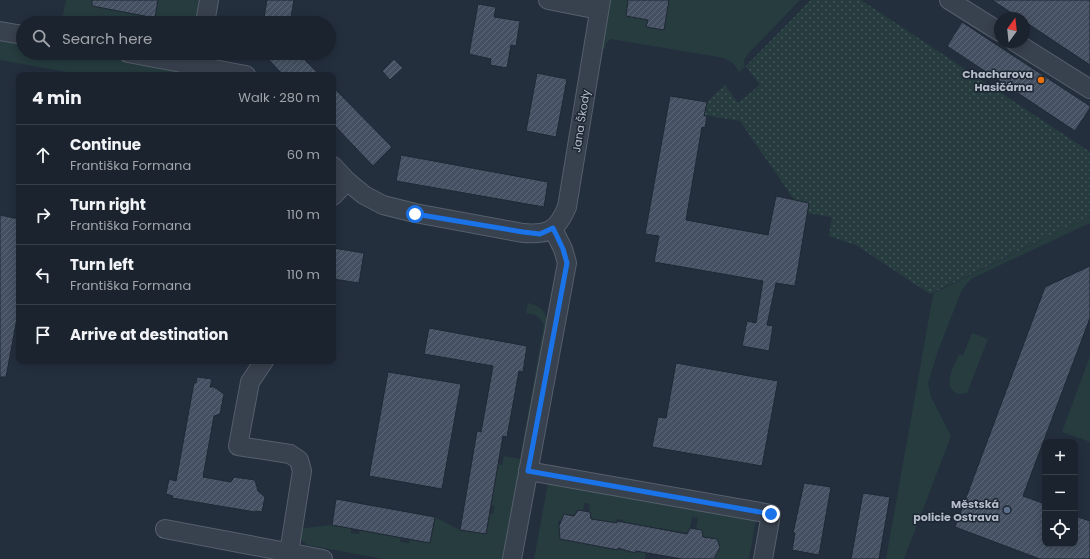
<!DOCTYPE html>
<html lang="en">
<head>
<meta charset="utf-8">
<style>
  :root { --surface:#1b232e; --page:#282f3a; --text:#f1f3f6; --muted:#a0a4aa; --line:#39404a }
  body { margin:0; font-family:Poppins,sans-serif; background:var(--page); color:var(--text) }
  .controls { position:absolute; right:12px; bottom:12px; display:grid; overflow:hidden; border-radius:8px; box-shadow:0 2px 10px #0003 }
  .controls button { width:36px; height:36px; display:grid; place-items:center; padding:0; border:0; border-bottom:1px solid var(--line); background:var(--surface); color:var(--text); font:20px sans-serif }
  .compass { position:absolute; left:994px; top:12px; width:36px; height:36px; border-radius:50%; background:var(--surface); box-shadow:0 2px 10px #0003; rotate:15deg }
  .stop { position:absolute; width:12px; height:12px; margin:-9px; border:3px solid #1a73e8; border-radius:50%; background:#fff }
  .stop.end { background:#1a73e8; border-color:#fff; box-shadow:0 1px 4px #0008 }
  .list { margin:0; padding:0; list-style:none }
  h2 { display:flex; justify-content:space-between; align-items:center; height:52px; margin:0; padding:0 16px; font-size:17px }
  h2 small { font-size:13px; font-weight:400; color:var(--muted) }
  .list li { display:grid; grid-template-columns:26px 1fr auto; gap:12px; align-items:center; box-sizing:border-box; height:60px; padding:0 16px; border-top:1px solid var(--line) }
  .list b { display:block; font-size:15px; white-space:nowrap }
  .list p { margin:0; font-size:13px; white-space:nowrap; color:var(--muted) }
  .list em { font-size:13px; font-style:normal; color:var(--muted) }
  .icon { flex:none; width:22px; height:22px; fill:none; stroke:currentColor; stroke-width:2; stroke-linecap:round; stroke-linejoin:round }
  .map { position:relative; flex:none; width:1090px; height:559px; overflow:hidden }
  .search { position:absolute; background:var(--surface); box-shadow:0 2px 10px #0003; left:16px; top:16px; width:320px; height:44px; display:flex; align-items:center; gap:10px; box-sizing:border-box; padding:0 14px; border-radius:22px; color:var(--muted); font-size:15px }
  .panel { position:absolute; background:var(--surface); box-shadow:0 2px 10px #0003; left:16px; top:72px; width:320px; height:292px; border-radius:8px }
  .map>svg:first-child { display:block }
  .grass { fill:#263c3f }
  .park { fill:url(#park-dots) }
  .building { fill:url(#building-hatch); stroke:#1f2835 }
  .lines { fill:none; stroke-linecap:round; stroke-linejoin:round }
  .minor-casing { stroke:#565f6c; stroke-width:20 }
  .minor { stroke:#38414e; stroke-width:18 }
  .route { stroke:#1a73e8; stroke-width:5 }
  .food-dot { fill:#e8710a; stroke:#1d2633; stroke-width:1.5 }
  .service-dot { fill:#5c6f8a; stroke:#1d2633; stroke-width:1.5 }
  .labels { text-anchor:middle; stroke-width:3; stroke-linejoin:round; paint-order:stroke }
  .poi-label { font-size:11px; font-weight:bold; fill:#b4bcc9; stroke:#1d2633; text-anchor:end }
  .street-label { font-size:11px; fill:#b4bcc9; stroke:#1d2633 }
</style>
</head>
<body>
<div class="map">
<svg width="1090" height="559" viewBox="0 0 1090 559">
  <defs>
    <pattern id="park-dots" width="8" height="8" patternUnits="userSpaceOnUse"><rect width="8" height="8" fill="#263c3f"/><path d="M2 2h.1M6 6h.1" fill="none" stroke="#435659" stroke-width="1.8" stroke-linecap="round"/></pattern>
    <pattern id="building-hatch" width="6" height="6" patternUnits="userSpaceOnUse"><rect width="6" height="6" fill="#455162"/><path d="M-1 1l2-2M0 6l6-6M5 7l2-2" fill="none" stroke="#5d6877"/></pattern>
  </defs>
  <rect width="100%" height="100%" fill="#242f3e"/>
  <!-- grass -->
  <g class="grass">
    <polygon points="66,0 203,0 199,23 39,23 33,18 61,23"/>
    <polygon points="608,0 800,0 748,54 744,60 745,67 739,72 733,63 724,58 611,39 606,43 605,49 600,48"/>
    <polygon points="0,38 23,43 23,53 80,53 176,70 180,73 179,75 84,75 0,60"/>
    <polygon points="1090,216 1090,223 973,278 967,283 961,292 938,351 928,383 931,397 951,436 904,559 886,559 933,295 934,293"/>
    <path d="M 528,303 C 540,306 546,311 548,323 L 506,559 L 383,559 L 308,545 C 301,541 299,537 299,529 L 331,525 L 351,528 L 351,533 L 359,534 L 360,530 L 401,537 L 400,542 L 409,543 L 410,539 L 430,543 L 435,517 L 460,530 L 485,534 L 489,514 L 493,514 L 495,506 L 491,505 L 497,464 L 502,465 L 504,456 L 520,459 L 544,324 L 536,315 L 526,313 Z"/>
    <path d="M 972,333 L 988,339 L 967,393 L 958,394 C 941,386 954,367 959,354 L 963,356 Z"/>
    <polygon points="1090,356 1090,442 1062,432"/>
    <polygon points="548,483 756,519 749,559 714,559 719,544 717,539 703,537 702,530 696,529 698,518 692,517 690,528 687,533 623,522 623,520 617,519 616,523 591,519 589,512 590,504 584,503 583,511 577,510 574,515 564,514 562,518 563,519 562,521 558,521 560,539 601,546 601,548 602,546 618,549 618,547 646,552 645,559 534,559"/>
  </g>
  <!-- park -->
  <polygon class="park" points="811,0 861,0 1090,152 1090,216 930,294 856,245 829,236 832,217 808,213 809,203 795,201 740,121 704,115 707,102 725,85 738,103 760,85 746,66"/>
  <!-- building -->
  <g class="building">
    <polygon points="92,0 158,0 155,18 92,6"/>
    <polygon points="267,0 294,0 290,23 263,23"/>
    <polygon points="628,0 669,0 664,30 646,27 648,20 626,16"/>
    <polygon points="992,0 1090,0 1090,65 1024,21 1024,18 1019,18"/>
    <polygon points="478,4 496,7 494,17 520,21 516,46 511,45 507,68 490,65 491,59 469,54"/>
    <polygon points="962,22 1090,106 1090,108 1075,131 947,46"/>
    <polygon points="274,53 298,53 320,75 283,75 268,59"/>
    <polygon points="394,59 403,68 390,80 382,71"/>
    <polygon points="537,73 567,79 556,137 526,131"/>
    <polygon points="333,87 392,147 373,166 333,124"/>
    <polygon points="670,96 707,102 704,116 707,116 705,128 702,127 686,220 768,235 776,196 809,203 795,286 776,283 767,325 773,326 769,351 742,346 747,321 756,323 763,281 654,262 659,236 645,234"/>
    <polygon points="401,155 548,182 544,207 396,181"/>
    <polygon points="0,215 19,219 19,308 6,377 0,377"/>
    <polygon points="333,248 364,253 359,283 333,279"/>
    <polygon points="1090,266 1090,318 1023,496 1045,504 1045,544 1075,544 1075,516 1090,521 1090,559 1040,559 955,527 1045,287"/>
    <polygon points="429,328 527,346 523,372 519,371 507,437 503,436 486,534 460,530 477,431 481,432 493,366 424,354"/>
    <polygon points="676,363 778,381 762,466 652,447 658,417 666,418"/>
    <polygon points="388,372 461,384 442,489 369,476"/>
    <polygon points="197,377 212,379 210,387 214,387 224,394 220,414 214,416 203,477 231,482 234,477 255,480 258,491 265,497 262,512 256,511 255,512 172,498 173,496 166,494 169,479 176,481 194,383 196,383"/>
    <polygon points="804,483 831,487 819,555 792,550 795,533 793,533"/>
    <polygon points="863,493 890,497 879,559 851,559"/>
    <polygon points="336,499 435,517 430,543 332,525"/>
    <polygon points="578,510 590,512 591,519 617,523 617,521 687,534 690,528 702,530 703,537 717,539 720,547 714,559 682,559 636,551 635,553 618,548 618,550 560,539 559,526 564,514 574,516"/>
  </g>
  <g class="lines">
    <!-- minor casing -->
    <g class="minor-casing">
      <g id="minor">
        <polyline points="548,0 599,10"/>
        <polyline points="949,0 1000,32"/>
        <polyline points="205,23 209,0"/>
        <polyline points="0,31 23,35"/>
        <polyline points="1015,42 1090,89"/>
        <polyline points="128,53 246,75"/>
        <path d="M 333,166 L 347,181 L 364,195 L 383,205 L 415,213 L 523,233 C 548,235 557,231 567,207 L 601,0"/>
        <polyline points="333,196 347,181"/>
        <polyline points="264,361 250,382 238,446 290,454 299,460 302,471 289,553"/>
        <polyline points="528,471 771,514 763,559"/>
        <polyline points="165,529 323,559"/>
        <polyline points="512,559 567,263 563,249 553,229"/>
      </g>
    </g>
    <!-- minor -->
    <use href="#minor" class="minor"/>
  </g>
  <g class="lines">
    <!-- route -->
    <polyline class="route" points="415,214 523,232 540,234 553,228 563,249 567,263 528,471 771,514"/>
  </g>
  <!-- markers -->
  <circle class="food-dot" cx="1041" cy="80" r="4"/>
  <circle class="service-dot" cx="1007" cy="510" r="4"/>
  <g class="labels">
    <!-- poi labels -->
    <g class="poi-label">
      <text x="1033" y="78">Chacharova<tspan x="1033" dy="13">Hasičárna</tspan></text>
      <text x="999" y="508">Městská<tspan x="999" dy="13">policie Ostrava</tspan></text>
    </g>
    <!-- street labels -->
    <g class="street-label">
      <text transform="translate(581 121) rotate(-81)" y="4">Jana Škody</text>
    </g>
  </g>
</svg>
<div class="controls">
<button>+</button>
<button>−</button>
<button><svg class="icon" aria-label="locate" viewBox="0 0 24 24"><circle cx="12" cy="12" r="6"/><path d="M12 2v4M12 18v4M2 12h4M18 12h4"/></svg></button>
</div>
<svg class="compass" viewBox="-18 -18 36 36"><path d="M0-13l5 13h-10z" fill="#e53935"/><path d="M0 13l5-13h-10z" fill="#a0a4aa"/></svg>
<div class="stop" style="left:415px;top:214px"></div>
<div class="stop end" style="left:771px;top:514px"></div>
<div class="search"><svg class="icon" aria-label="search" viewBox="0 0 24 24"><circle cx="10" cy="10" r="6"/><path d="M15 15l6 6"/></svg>Search here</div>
<section class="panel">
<h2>4 min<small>Walk · 280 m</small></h2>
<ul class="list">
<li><svg class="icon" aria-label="ahead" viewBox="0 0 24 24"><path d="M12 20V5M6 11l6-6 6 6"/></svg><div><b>Continue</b><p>Františka Formana</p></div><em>60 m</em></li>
<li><svg class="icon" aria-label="right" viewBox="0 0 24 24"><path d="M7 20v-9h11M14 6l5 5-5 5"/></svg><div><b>Turn right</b><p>Františka Formana</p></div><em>110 m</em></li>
<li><svg class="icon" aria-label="left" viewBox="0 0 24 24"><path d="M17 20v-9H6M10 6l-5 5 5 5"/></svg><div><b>Turn left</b><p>Františka Formana</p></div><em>110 m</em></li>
<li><svg class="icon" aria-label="arrive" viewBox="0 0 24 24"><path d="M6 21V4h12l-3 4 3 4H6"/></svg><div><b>Arrive at destination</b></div></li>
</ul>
</section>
</div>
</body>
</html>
